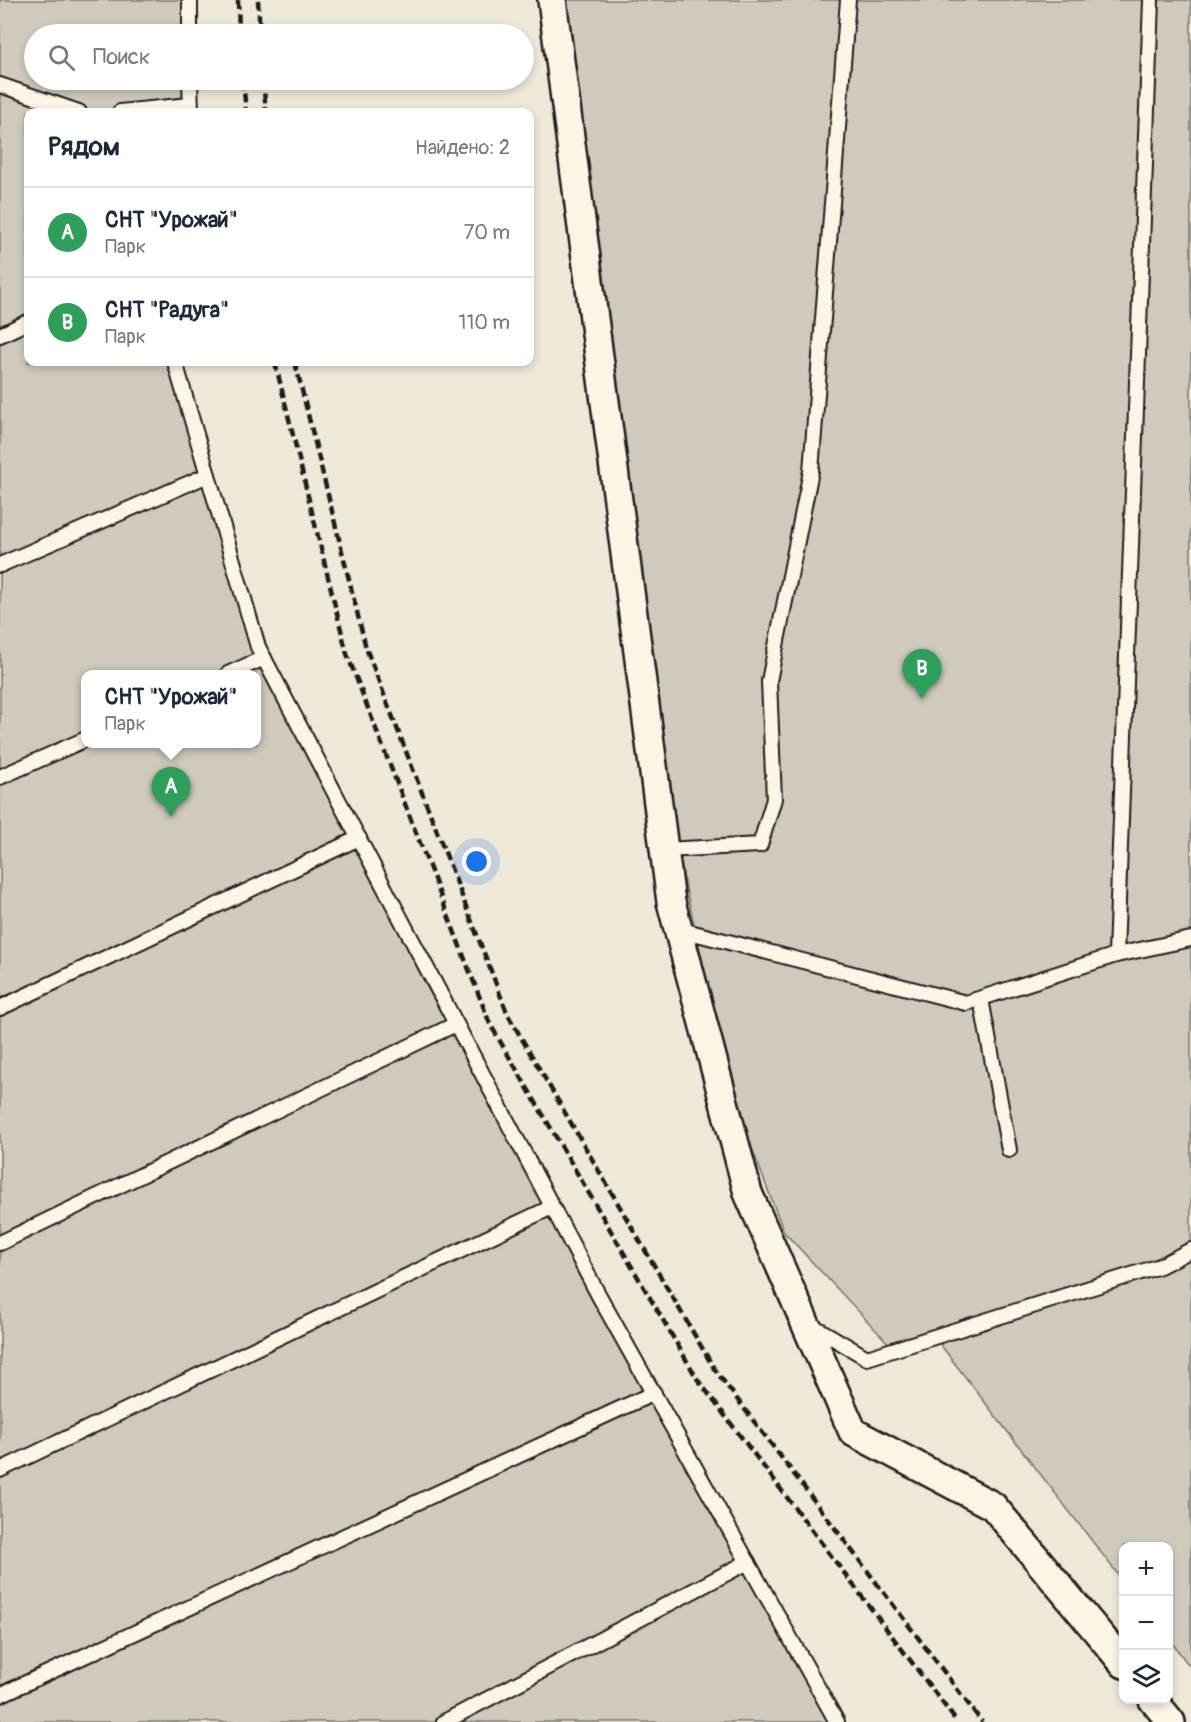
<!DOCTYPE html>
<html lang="ru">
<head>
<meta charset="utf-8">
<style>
  :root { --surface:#fff; --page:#f2f2f3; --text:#1f2937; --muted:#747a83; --line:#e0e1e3; --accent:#d93025 }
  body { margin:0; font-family:Pangolin,sans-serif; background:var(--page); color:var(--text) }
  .controls { position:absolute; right:18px; bottom:18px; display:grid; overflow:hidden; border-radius:12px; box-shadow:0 3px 9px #0003 }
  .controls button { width:54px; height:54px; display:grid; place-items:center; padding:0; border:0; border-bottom:2px solid var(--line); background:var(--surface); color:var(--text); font:30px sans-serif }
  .you { position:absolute; left:477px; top:862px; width:21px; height:21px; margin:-15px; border:4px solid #fff; border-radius:50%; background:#1a73e8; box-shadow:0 0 0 9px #1a73e833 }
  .badge { display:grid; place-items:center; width:39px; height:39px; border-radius:50%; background:var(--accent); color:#fff; font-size:20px; font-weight:700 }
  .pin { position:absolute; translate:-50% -50px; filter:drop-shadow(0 2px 3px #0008) }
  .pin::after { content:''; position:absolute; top:32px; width:21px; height:18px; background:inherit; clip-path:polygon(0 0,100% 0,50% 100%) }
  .popup { position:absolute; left:81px; top:670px; width:180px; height:78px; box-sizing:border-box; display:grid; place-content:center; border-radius:12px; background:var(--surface); filter:drop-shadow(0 2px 4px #0005); font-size:20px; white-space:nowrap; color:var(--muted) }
  .popup b { font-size:22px; color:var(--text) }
  .popup::after { content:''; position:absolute; left:50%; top:100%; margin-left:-12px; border:12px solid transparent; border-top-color:var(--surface) }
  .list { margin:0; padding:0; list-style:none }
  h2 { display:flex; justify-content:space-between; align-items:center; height:78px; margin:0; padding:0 24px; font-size:26px }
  h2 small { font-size:20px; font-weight:400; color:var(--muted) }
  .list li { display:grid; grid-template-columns:39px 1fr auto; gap:18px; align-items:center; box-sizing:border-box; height:90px; padding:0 24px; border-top:2px solid var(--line) }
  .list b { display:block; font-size:22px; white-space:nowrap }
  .list p { margin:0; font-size:20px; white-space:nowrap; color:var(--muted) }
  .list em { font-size:20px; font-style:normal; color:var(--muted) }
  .icon { flex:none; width:33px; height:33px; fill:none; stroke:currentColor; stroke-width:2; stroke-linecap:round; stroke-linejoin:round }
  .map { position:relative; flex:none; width:1191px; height:1722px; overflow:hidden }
  .search { position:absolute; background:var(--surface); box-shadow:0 3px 9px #0003; left:24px; top:24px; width:510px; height:66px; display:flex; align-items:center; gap:15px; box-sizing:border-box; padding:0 21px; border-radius:33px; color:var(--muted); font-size:22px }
  .panel { position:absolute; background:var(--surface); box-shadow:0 3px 9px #0003; left:24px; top:108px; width:510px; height:258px; border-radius:12px }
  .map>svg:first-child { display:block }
  .green { fill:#cfcabd; stroke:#76736c; stroke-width:1.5; fill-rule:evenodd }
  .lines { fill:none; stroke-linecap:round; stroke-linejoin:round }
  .service-casing { stroke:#1c1c1c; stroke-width:18 }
  .minor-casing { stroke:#1c1c1c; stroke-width:32 }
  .service { stroke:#fcf5e5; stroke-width:14 }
  .minor { stroke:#fcf5e5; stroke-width:27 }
  .rail { stroke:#1c1c1c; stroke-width:4.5; stroke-dasharray:9 4.5; stroke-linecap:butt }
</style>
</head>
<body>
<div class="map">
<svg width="1191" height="1722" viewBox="0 0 1191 1722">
  <rect width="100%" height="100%" fill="#eee8d9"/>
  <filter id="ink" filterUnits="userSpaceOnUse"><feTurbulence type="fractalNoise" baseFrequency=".0167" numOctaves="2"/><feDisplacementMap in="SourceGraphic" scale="12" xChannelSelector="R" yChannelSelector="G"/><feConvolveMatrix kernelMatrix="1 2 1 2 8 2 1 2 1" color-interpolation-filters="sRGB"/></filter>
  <g filter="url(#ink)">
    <!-- green -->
    <g class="green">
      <path d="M 0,0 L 190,0 L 190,34 L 34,34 L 34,80 L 190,80 L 191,112 L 28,112 L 28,362 L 175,362 L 258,647 L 427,987 L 837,1722 L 0,1722 ZM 86,674 L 256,674 L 256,744 L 86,744 Z"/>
      <polygon points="559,0 1191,0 1191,1668 1169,1639 1168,1546 1124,1546 1123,1581 929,1330 889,1344 784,1232 737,1109 674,837"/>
    </g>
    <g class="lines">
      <!-- service casing -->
      <g class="service-casing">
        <g id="service">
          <polyline points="190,34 190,0"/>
          <polyline points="190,80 191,112"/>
          <polyline points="0,85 79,112"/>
          <polyline points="120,112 190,105"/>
          <polyline points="0,335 28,322"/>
          <polyline points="175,362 258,647 598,1294 837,1722"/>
          <polyline points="0,565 208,475"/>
          <polyline points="228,674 264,658"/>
          <polyline points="0,777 86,739"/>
          <polyline points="664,850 760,845 774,799 769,681 811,471 848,0"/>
          <polyline points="678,929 966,1003 1116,955 1191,939"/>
          <polyline points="1116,955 1151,0"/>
          <polyline points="981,999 1009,1150"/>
          <polyline points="0,1008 359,838"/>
          <polyline points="0,1243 456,1024"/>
          <polyline points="808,1323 867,1358 1160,1266 1191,1250"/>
          <polyline points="0,1470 552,1207"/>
          <polyline points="0,1695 654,1393"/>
          <polyline points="444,1722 748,1562"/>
        </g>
      </g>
      <!-- minor casing -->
      <g class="minor-casing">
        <g id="minor">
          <polyline points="552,0 671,902 748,1193 853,1432 993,1506 1124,1664"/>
          <polyline points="1153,1700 1171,1722"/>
        </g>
      </g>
      <!-- service -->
      <use href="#service" class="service"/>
      <!-- minor -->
      <use href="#minor" class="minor"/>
      <!-- rail -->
      <g class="rail">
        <polyline points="238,0 239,34"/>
        <polyline points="258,0 260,34"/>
        <polyline points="243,80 246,112"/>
        <polyline points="263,80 266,112"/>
        <polyline points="275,362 347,654 490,1024 698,1380 957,1722"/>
        <polyline points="295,362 366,648 508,1015 715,1370 982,1722"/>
      </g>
    </g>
  </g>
</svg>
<div class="controls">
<button>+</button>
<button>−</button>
<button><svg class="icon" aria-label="layers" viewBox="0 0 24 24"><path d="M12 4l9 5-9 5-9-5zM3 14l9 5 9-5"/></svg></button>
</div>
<div class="you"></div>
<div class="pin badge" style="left:171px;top:817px;background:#2e9e5b">A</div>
<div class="popup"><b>СНТ &quot;Урожай&quot;</b>Парк</div>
<div class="pin badge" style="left:922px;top:699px;background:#2e9e5b">B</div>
<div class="search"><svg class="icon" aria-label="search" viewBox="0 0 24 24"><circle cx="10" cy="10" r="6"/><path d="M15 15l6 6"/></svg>Поиск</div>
<section class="panel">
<h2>Рядом<small>Найдено: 2</small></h2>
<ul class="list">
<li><span class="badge" style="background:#2e9e5b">A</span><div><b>СНТ &quot;Урожай&quot;</b><p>Парк</p></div><em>70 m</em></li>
<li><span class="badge" style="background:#2e9e5b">B</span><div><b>СНТ &quot;Радуга&quot;</b><p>Парк</p></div><em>110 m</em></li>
</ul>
</section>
</div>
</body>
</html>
